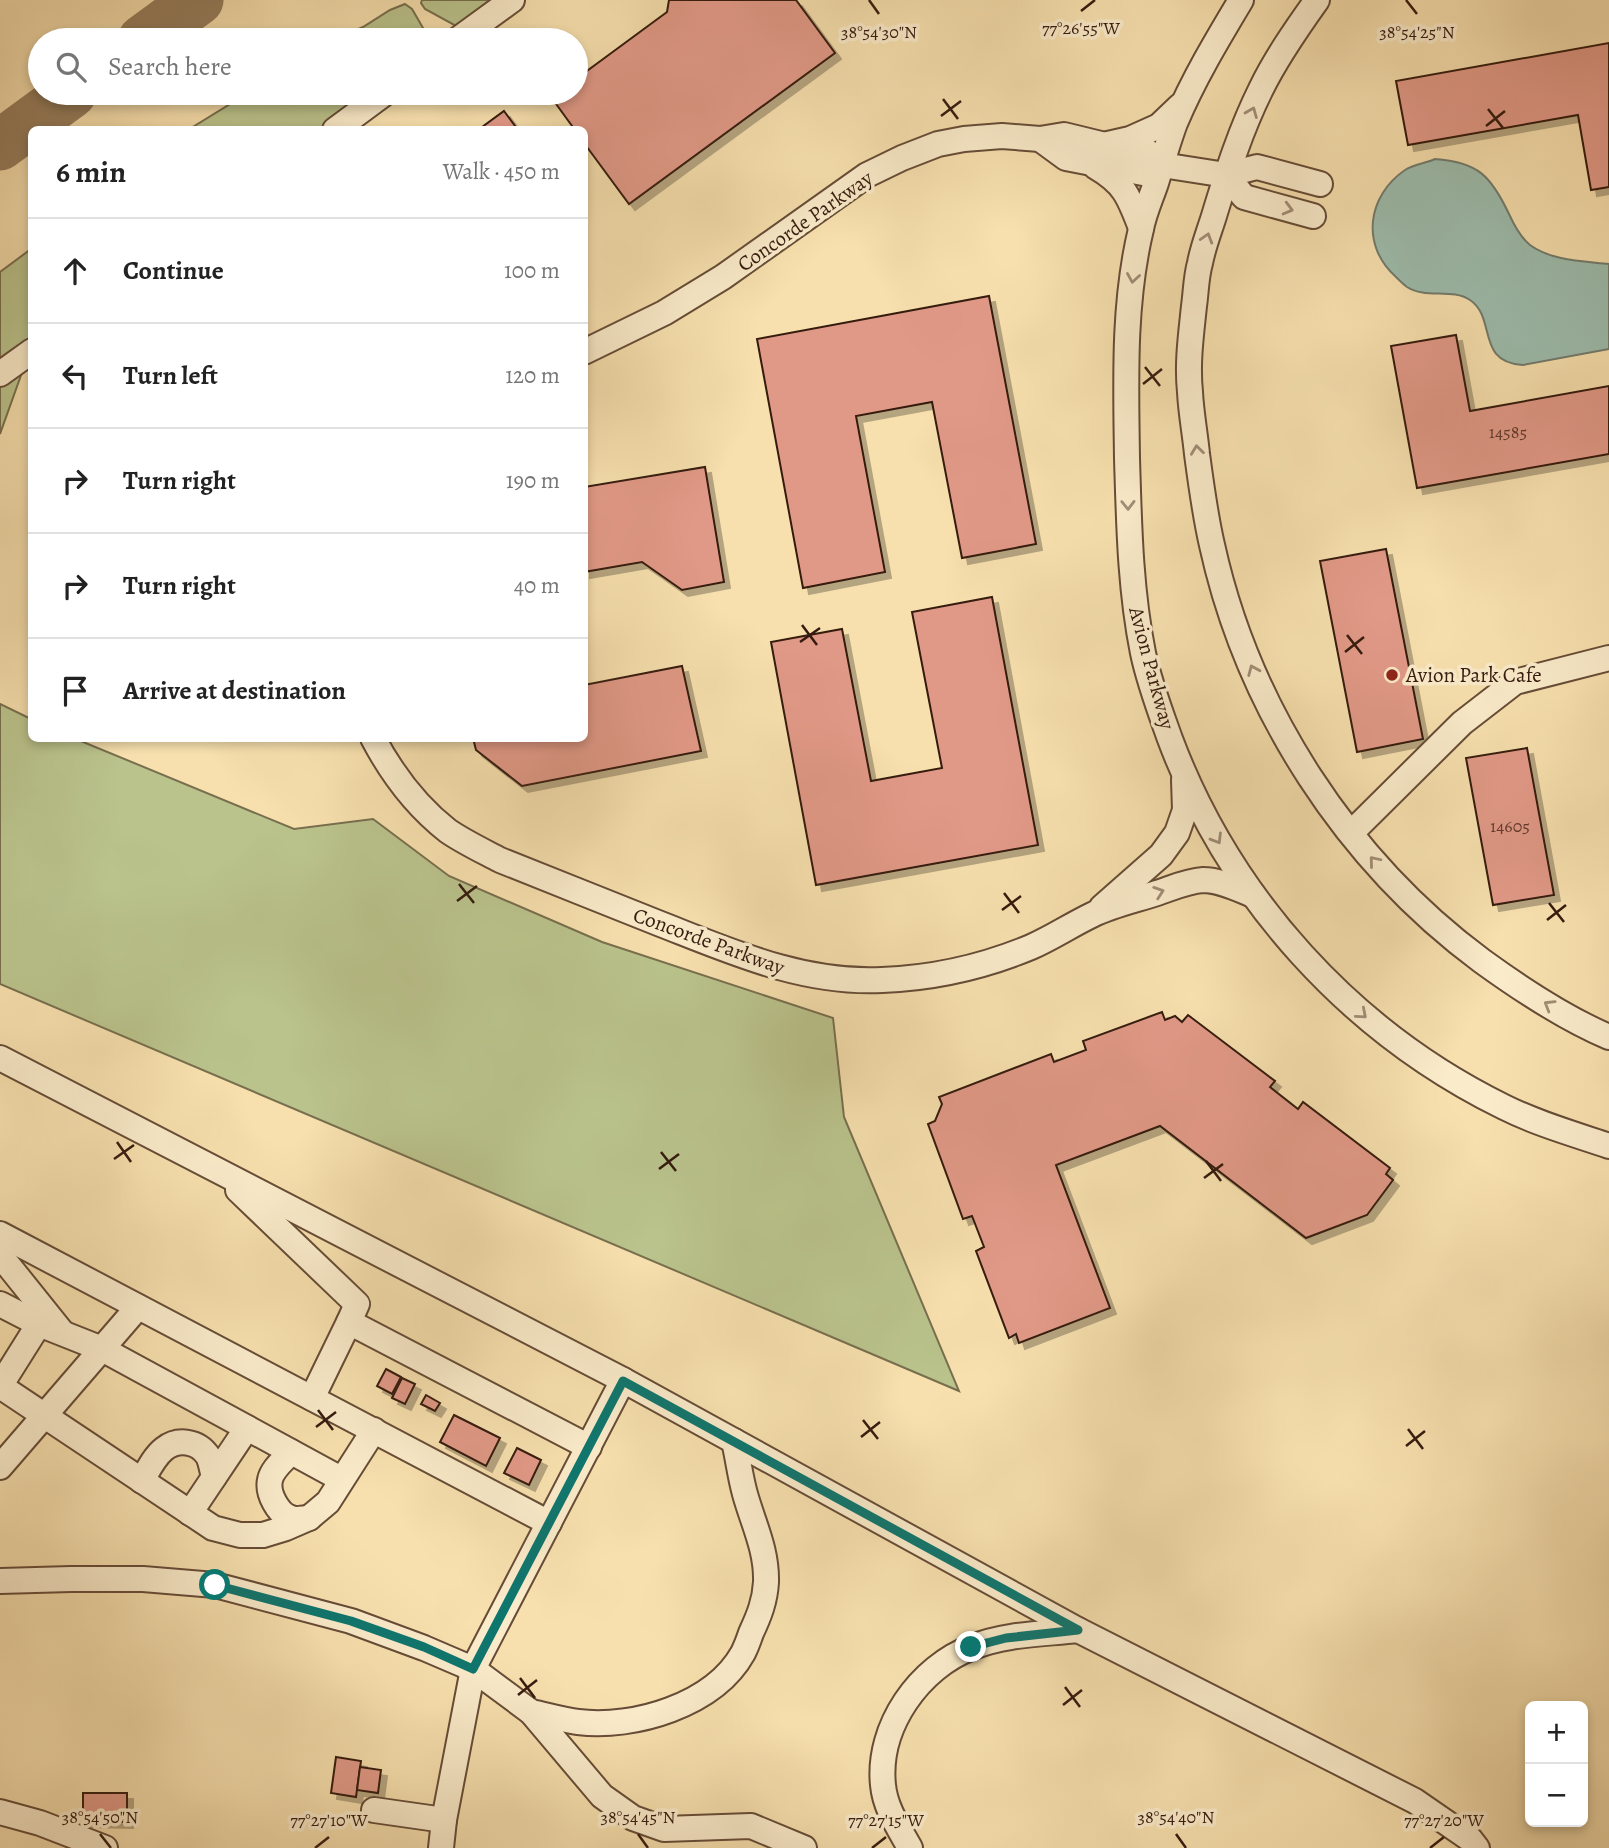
<!DOCTYPE html>
<html lang="en">
<head>
<meta charset="utf-8">
<style>
  :root { --surface:#fff; --page:#f6f6f6; --text:#222; --muted:#767676; --line:#e0e0e0 }
  body { margin:0; font-family:Alegreya,serif; background:var(--page); color:var(--text) }
  .controls { position:absolute; right:21px; bottom:21px; display:grid; overflow:hidden; border-radius:10px; box-shadow:0 4px 10px #0003 }
  .controls button { width:63px; height:63px; display:grid; place-items:center; padding:0; border:0; border-bottom:2px solid var(--line); background:var(--surface); color:var(--text); font:35px sans-serif }
  .stop { position:absolute; width:21px; height:21px; margin:-16px; border:5px solid #0f766e; border-radius:50%; background:#fff }
  .stop.end { background:#0f766e; border-color:#fff; box-shadow:0 2px 7px #0008 }
  .list { margin:0; padding:0; list-style:none }
  h2 { display:flex; justify-content:space-between; align-items:center; height:91px; margin:0; padding:0 28px; font-size:30px }
  h2 small { font-size:23px; font-weight:400; color:var(--muted) }
  .list li { display:grid; grid-template-columns:46px 1fr auto; gap:21px; align-items:center; box-sizing:border-box; height:105px; padding:0 28px; border-top:2px solid var(--line) }
  .list b { display:block; font-size:26px; white-space:nowrap }
  .list em { font-size:23px; font-style:normal; color:var(--muted) }
  .icon { flex:none; width:38px; height:38px; fill:none; stroke:currentColor; stroke-width:2; stroke-linecap:round; stroke-linejoin:round }
  .map { position:relative; flex:none; width:1609px; height:1848px; overflow:hidden }
  .search { position:absolute; background:var(--surface); box-shadow:0 4px 10px #0003; left:28px; top:28px; width:560px; height:77px; display:flex; align-items:center; gap:18px; box-sizing:border-box; padding:0 24px; border-radius:38px; color:var(--muted); font-size:26px }
  .panel { position:absolute; background:var(--surface); box-shadow:0 4px 10px #0003; left:28px; top:126px; width:560px; height:616px; border-radius:10px }
  .map>svg:first-child { display:block }
  .green { fill:#bac38c; stroke:#786f4e; stroke-width:2 }
  .water { fill:#9dbdad; stroke:#737c6e; stroke-width:2 }
  .lines { fill:none; stroke-linecap:round; stroke-linejoin:round }
  .taxiway { stroke:#967e5e; stroke-width:51 }
  .building { fill:#e19987; stroke:#351b0f; stroke-width:2; filter:url(#shadow) }
  .minor-casing { stroke:#664c37; stroke-width:28 }
  .minor { stroke:#faebca; stroke-width:24 }
  .oneway { stroke:#a18d76 }
  .route { stroke:#0f766e; stroke-width:9 }
  .ticks { fill:none; stroke:#351b0f; stroke-width:2.5 }
  .poi-dot { fill:#8f2418; stroke:#faebca; stroke-width:2.5 }
  .labels { text-anchor:middle; stroke-width:7; stroke-linejoin:round; paint-order:stroke }
  .number-label { font-size:18px; fill:#603a2d }
  .street-label { font-size:21px; fill:#351b0f; stroke:#faebca }
  .poi-label { font-size:21px; fill:#351b0f; stroke:#faebca; text-anchor:start }
  .ticks-label { font-size:18px; text-anchor:middle; fill:#351b0f; stroke:#faebca; stroke-width:7; stroke-linejoin:round; paint-order:stroke }
</style>
</head>
<body>
<div class="map">
<svg width="1609" height="1848" viewBox="0 0 1609 1848">
  <defs>
    <filter id="shadow"><feDropShadow dx="6" dy="6" stdDeviation="0" flood-color="#0004"/></filter>
  </defs>
  <rect width="100%" height="100%" fill="#f7e0ae"/>
  <filter id="stains"><feTurbulence type="fractalNoise" baseFrequency=".00286" numOctaves="4"/><feColorMatrix values="0 0 0 0 .2 0 0 0 0 .09 0 0 0 0 .02 0 0 0 .5 -.17"/></filter>
  <radialGradient id="worn" r=".72"><stop offset=".6" stop-color="#630" stop-opacity="0"/><stop offset="1" stop-color="#630" stop-opacity=".3"/></radialGradient>
  <!-- green -->
  <g class="green">
    <polygon points="422,0 499,0 458,27 425,9 421,3"/>
    <polygon points="405,4 412,9 430,40 333,40 363,27 390,10"/>
    <polygon points="248,93 374,93 324,129 188,130"/>
    <polygon points="31,249 31,339 0,362 0,272"/>
    <polygon points="29,353 0,434 0,374"/>
    <polygon points="0,704 31,719 32,738 76,739 294,829 373,819 449,876 602,942 833,1018 844,1117 959,1391 0,984"/>
  </g>
  <!-- water -->
  <path class="water" d="M 1435,159 C 1478,162 1491,176 1509,214 C 1514,225 1520,237 1530,245 C 1552,261 1583,261 1609,264 L 1609,349 L 1523,365 C 1475,362 1497,318 1470,300 C 1452,288 1426,299 1407,287 C 1403,284 1399,280 1395,276 C 1361,245 1367,196 1405,170 C 1413,165 1426,163 1435,159 Z"/>
  <g class="lines">
    <!-- taxiway -->
    <g class="taxiway">
      <polyline points="143,40 198,0"/>
      <polyline points="0,145 71,93"/>
    </g>
  </g>
  <!-- building -->
  <g class="building">
    <polygon points="669,0 796,0 835,53 629,204 584,143 584,130 575,130 551,97 556,93 576,93 576,79 667,12"/>
    <polygon points="1609,43 1609,187 1591,190 1578,115 1408,145 1396,81"/>
    <polygon points="504,111 518,130 478,130"/>
    <polygon points="989,296 1036,544 962,558 932,402 856,416 885,572 803,588 757,339"/>
    <polygon points="1456,335 1470,411 1609,386 1609,454 1417,488 1391,346"/>
    <polygon points="705,467 724,582 682,590 642,562 584,572 584,487"/>
    <polygon points="1386,549 1423,739 1357,752 1320,561"/>
    <polygon points="992,597 1038,845 816,885 771,642 842,629 871,781 942,768 912,612"/>
    <polygon points="682,666 701,751 522,786 476,750 473,738 584,738 584,685"/>
    <polygon points="1527,748 1554,895 1493,905 1466,758"/>
    <polygon points="1162,1012 1165,1020 1175,1016 1182,1022 1188,1015 1275,1081 1270,1087 1298,1109 1303,1102 1390,1168 1386,1174 1393,1180 1367,1215 1306,1238 1160,1126 1056,1165 1110,1308 1019,1343 1016,1334 1009,1338 976,1251 984,1247 972,1216 963,1219 928,1124 935,1121 942,1104 939,1097 1051,1054 1054,1062 1086,1050 1083,1041"/>
    <polygon points="386,1369 401,1377 392,1394 377,1386"/>
    <polygon points="402,1378 415,1384 405,1404 392,1398"/>
    <polygon points="426,1395 440,1403 435,1411 421,1404"/>
    <polygon points="454,1415 500,1438 486,1466 440,1442"/>
    <polygon points="517,1448 541,1460 529,1485 504,1473"/>
    <polygon points="336,1757 361,1761 356,1797 331,1793"/>
    <polygon points="360,1767 381,1770 378,1793 357,1790"/>
    <polygon points="83,1793 127,1793 127,1822 83,1821"/>
  </g>
  <g class="lines">
    <!-- minor casing -->
    <g class="minor-casing">
      <g id="minor">
        <path d="M 1241,0 C 1217,40 1193,80 1175,123 C 1168,142 1162,163 1156,183 C 1151,198 1144,213 1141,229 C 1123,304 1126,382 1127,458 C 1129,524 1130,588 1143,653 C 1149,682 1160,711 1170,739 C 1230,899 1351,1032 1504,1107 C 1538,1124 1574,1134 1609,1146"/>
        <path d="M 1317,0 C 1297,28 1276,58 1261,89 C 1241,129 1227,173 1214,216 C 1209,232 1203,247 1200,263 C 1196,277 1196,292 1194,306 C 1191,335 1187,363 1190,392 C 1191,413 1195,433 1197,454 C 1201,484 1205,515 1212,545 C 1248,709 1347,861 1482,961 C 1522,990 1564,1018 1609,1037"/>
        <polyline points="457,40 512,0"/>
        <polyline points="335,130 385,93"/>
        <polyline points="1040,139 1066,158 1148,174 1162,165"/>
        <polyline points="1108,144 1130,139 1159,126 1180,106"/>
        <path d="M 1096,167 C 1125,184 1129,197 1141,228"/>
        <polyline points="1226,175 1244,197 1313,216"/>
        <polyline points="584,352 664,313 723,277 867,175 902,158 938,144 964,139 1002,136 1040,139 1064,135 1105,145 1148,152 1162,165 1226,175 1257,167 1320,184"/>
        <polyline points="0,374 32,351"/>
        <path d="M 373,738 C 392,774 416,806 448,831 C 464,842 483,851 500,860 C 553,881 605,902 658,923 C 730,951 802,984 882,980 C 934,978 983,967 1031,947 C 1052,938 1071,925 1092,915 C 1112,905 1136,900 1157,893 C 1172,888 1187,881 1203,880 C 1220,880 1238,889 1253,895"/>
        <polyline points="1351,833 1462,723 1515,682 1609,658"/>
        <polyline points="1102,907 1161,855 1177,833 1185,810 1184,780"/>
        <polyline points="0,1058 623,1380 1078,1630 1415,1801 1470,1839 1477,1848"/>
        <polyline points="238,1190 357,1304 349,1322"/>
        <polyline points="0,1234 549,1523"/>
        <polyline points="0,1255 61,1331"/>
        <polyline points="0,1304 39,1324 102,1349 341,1479"/>
        <polyline points="0,1386 213,1528 240,1535 263,1535 286,1528 309,1518 328,1502 374,1430"/>
        <polyline points="0,1386 39,1324"/>
        <polyline points="312,1398 349,1322 589,1447"/>
        <path d="M 291,1452 C 284,1460 272,1469 270,1480 C 267,1493 278,1514 291,1518 C 296,1520 304,1518 309,1518"/>
        <polyline points="0,1467 138,1307"/>
        <path d="M 142,1481 C 148,1470 154,1457 164,1449 C 178,1438 198,1441 208,1456 C 211,1462 212,1470 214,1477"/>
        <polyline points="190,1513 247,1428"/>
        <polyline points="0,1581 71,1579 143,1579 215,1585 351,1621 424,1648 473,1669 531,1712 602,1796 633,1818 664,1829 751,1826 804,1848"/>
        <path d="M 531,1712 C 546,1715 562,1720 578,1722 C 634,1729 714,1705 743,1653 C 746,1647 749,1639 751,1633 C 759,1616 765,1601 766,1582 C 767,1550 753,1523 745,1494 C 740,1476 738,1458 734,1441"/>
        <polyline points="374,1810 444,1820"/>
        <polyline points="0,1812 40,1823 105,1848"/>
        <polyline points="441,1848 444,1820 473,1669 623,1380"/>
        <path d="M 910,1848 C 899,1828 885,1808 883,1785 C 877,1727 919,1667 973,1647 C 1005,1634 1043,1634 1078,1630"/>
      </g>
    </g>
    <!-- minor -->
    <use href="#minor" class="minor"/>
  </g>
  <!-- one-way arrows -->
  <defs><path id="oneway-chevron" d="M-2-3.5L2.5 0L-2 3.5" fill="none" stroke-width="1.6" stroke-linecap="round" stroke-linejoin="round" transform="scale(1.75)"/></defs>
  <g class="oneway">
    <use href="#oneway-chevron" transform="translate(1252 112) rotate(-68)"/>
    <use href="#oneway-chevron" transform="translate(1288 209) rotate(15)"/>
    <use href="#oneway-chevron" transform="translate(1207 238) rotate(-73)"/>
    <use href="#oneway-chevron" transform="translate(1133 278) rotate(99)"/>
    <use href="#oneway-chevron" transform="translate(1197 450) rotate(-97)"/>
    <use href="#oneway-chevron" transform="translate(1128 505) rotate(89)"/>
    <use href="#oneway-chevron" transform="translate(1253 670) rotate(-113)"/>
    <use href="#oneway-chevron" transform="translate(1217 839) rotate(59)"/>
    <use href="#oneway-chevron" transform="translate(1374 861) rotate(-130)"/>
    <use href="#oneway-chevron" transform="translate(1159 892) rotate(-19)"/>
    <use href="#oneway-chevron" transform="translate(1549 1005) rotate(-149)"/>
    <use href="#oneway-chevron" transform="translate(1362 1014) rotate(41)"/>
  </g>
  <g class="lines">
    <!-- route -->
    <polyline class="route" points="215,1585 351,1621 424,1647 473,1669 623,1381 1078,1630 1006,1638 971,1647"/>
  </g>
  <!-- ticks -->
  <path class="ticks" d="M 869,0 L 879,14M 1406,0 L 1417,14M 1081,11 L 1095,0M 943,99 L 958,119M 1488,109 L 1503,128M 941,116 L 961,101M 1486,126 L 1505,111M 1145,367 L 1160,386M 1143,384 L 1162,369M 802,625 L 817,645M 1347,635 L 1362,654M 800,642 L 820,628M 1345,652 L 1364,637M 459,884 L 474,903M 1004,893 L 1019,913M 457,901 L 477,886M 1549,903 L 1564,922M 1002,910 L 1021,896M 1547,920 L 1566,905M 117,1142 L 131,1162M 661,1152 L 676,1171M 114,1159 L 134,1145M 1206,1161 L 1221,1181M 659,1169 L 679,1154M 1204,1178 L 1223,1164M 318,1410 L 333,1430M 863,1420 L 878,1439M 316,1427 L 336,1412M 1408,1429 L 1423,1449M 861,1437 L 880,1422M 1406,1446 L 1425,1431M 520,1678 L 535,1698M 1065,1687 L 1080,1707M 518,1695 L 537,1680M 1063,1705 L 1082,1690M 100,1834 L 111,1848M 638,1834 L 648,1848M 1176,1834 L 1186,1848M 315,1848 L 329,1837M 872,1848 L 886,1837M 1430,1848 L 1444,1837"/>
  <!-- markers -->
  <circle class="poi-dot" cx="1392" cy="675" r="7"/>
  <g class="labels">
    <!-- number labels -->
    <g class="number-label">
      <text x="1508" y="438">14585</text>
      <text x="1510" y="832">14605</text>
    </g>
    <!-- street labels -->
    <g class="street-label">
      <text transform="translate(805 221) rotate(-35)" y="7">Concorde Parkway</text>
      <text transform="translate(1152 668) rotate(75)" y="7">Avion Parkway</text>
      <text transform="translate(709 941) rotate(20)" y="7">Concorde Parkway</text>
    </g>
    <!-- poi labels -->
    <g class="poi-label">
      <text x="1406" y="682">Avion Park Cafe</text>
    </g>
  </g>
  <g class="ticks-label">
    <text x="1081" y="34">77°26'55"W</text>
    <text x="879" y="38">38°54'30"N</text>
    <text x="1417" y="38">38°54'25"N</text>
    <text x="100" y="1823">38°54'50"N</text>
    <text x="638" y="1823">38°54'45"N</text>
    <text x="1176" y="1823">38°54'40"N</text>
    <text x="329" y="1826">77°27'10"W</text>
    <text x="886" y="1826">77°27'15"W</text>
    <text x="1444" y="1826">77°27'20"W</text>
  </g>
  <rect width="100%" height="100%" filter="url(#stains)"/>
  <rect width="100%" height="100%" fill="url(#worn)"/>
</svg>
<div class="controls">
<button>+</button>
<button>−</button>
</div>
<div class="stop" style="left:215px;top:1585px"></div>
<div class="stop end" style="left:971px;top:1647px"></div>
<div class="search"><svg class="icon" aria-label="search" viewBox="0 0 24 24"><circle cx="10" cy="10" r="6"/><path d="M15 15l6 6"/></svg>Search here</div>
<section class="panel">
<h2>6 min<small>Walk · 450 m</small></h2>
<ul class="list">
<li><svg class="icon" aria-label="ahead" viewBox="0 0 24 24"><path d="M12 20V5M6 11l6-6 6 6"/></svg><div><b>Continue</b></div><em>100 m</em></li>
<li><svg class="icon" aria-label="left" viewBox="0 0 24 24"><path d="M17 20v-9H6M10 6l-5 5 5 5"/></svg><div><b>Turn left</b></div><em>120 m</em></li>
<li><svg class="icon" aria-label="right" viewBox="0 0 24 24"><path d="M7 20v-9h11M14 6l5 5-5 5"/></svg><div><b>Turn right</b></div><em>190 m</em></li>
<li><svg class="icon" aria-label="right" viewBox="0 0 24 24"><path d="M7 20v-9h11M14 6l5 5-5 5"/></svg><div><b>Turn right</b></div><em>40 m</em></li>
<li><svg class="icon" aria-label="arrive" viewBox="0 0 24 24"><path d="M6 21V4h12l-3 4 3 4H6"/></svg><div><b>Arrive at destination</b></div></li>
</ul>
</section>
</div>
</body>
</html>
